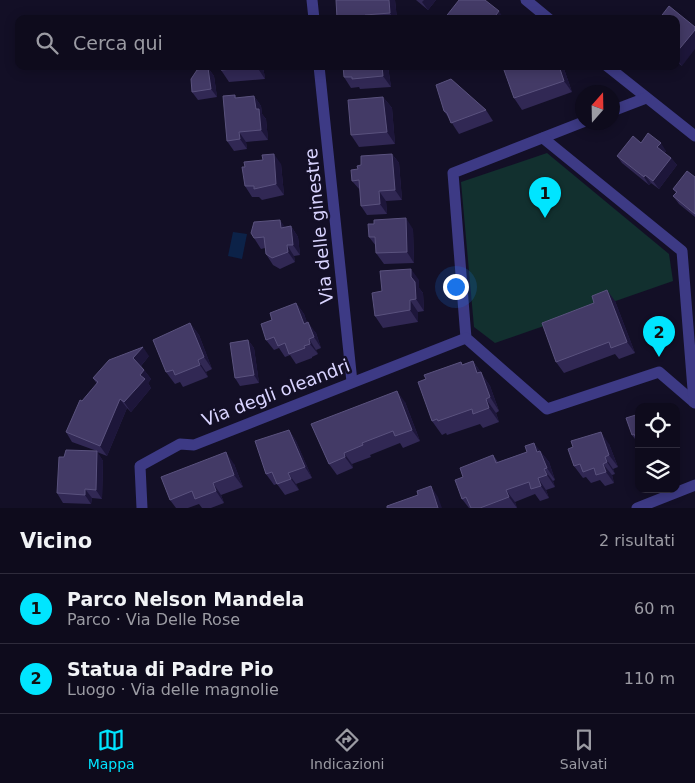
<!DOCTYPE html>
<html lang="it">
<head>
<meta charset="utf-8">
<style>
  :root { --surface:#0e0b1c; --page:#171425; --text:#f1f3f6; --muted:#9b9ba3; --line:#2e2b3b; --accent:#00e5ff }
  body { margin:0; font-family:"DejaVu Sans",sans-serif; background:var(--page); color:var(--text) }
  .controls { position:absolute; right:15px; bottom:15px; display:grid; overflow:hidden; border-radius:10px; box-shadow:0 2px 12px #0003 }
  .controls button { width:45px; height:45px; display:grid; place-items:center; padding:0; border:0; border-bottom:1px solid var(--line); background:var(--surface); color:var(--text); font:25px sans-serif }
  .compass { position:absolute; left:575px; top:85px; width:45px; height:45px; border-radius:50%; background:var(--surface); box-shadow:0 2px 12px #0003; rotate:20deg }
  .you { position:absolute; left:455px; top:286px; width:18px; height:18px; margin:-12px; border:4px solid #fff; border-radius:50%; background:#1a73e8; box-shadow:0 0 0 8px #1a73e833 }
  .badge { display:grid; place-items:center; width:32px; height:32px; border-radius:50%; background:var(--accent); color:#111; font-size:16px; font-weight:700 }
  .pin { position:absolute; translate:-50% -41px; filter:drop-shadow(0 1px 2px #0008) }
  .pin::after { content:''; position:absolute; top:26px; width:18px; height:15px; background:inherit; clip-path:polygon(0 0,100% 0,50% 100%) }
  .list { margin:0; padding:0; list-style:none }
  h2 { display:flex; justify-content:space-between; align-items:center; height:65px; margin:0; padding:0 20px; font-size:21px }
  h2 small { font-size:16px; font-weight:400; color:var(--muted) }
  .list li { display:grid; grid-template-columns:32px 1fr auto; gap:15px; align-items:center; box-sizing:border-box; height:70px; padding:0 20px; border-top:1px solid var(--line) }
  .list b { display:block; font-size:19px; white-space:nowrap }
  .list p { margin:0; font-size:16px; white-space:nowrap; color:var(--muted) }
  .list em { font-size:16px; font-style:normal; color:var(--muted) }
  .icon { flex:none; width:28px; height:28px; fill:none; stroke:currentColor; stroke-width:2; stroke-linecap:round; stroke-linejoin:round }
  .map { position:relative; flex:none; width:695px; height:508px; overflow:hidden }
  .search { position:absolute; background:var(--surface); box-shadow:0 2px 12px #0003; left:15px; right:15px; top:15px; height:55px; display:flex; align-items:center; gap:12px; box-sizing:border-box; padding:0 18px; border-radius:10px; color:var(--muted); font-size:19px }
  .sheet { height:205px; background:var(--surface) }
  nav { display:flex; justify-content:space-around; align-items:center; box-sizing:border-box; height:70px; border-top:1px solid var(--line); background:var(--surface); font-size:14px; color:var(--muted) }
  nav a { display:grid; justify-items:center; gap:2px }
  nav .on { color:var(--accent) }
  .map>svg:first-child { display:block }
  .green { fill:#12302f }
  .water { fill:#0c2248 }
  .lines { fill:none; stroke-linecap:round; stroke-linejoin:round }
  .street { stroke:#3d3a85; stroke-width:11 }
  .wall { fill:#312854 }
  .shaded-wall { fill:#1d163a }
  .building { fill:#433a66; stroke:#5a527e }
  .labels { text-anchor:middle; stroke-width:5; stroke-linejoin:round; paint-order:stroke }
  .street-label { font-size:18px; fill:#d9d4ff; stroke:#130f26 }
</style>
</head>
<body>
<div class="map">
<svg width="695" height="508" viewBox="0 0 695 508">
  <rect width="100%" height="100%" fill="#130f26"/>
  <!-- green -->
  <polygon class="green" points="547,153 669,254 673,281 495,343 474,327 461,182"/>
  <!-- water -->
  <polygon class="water" points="233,232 247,234 242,259 228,256"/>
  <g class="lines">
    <!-- street -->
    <g class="street">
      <polyline points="312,0 314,19"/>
      <polyline points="526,0 549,19"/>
      <polyline points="319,66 352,382"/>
      <polyline points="607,66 695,136"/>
      <polyline points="612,111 646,98"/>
      <polyline points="583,122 453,173 466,338 547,409 659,372 695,403"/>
      <polyline points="543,138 682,251 694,402"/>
      <polyline points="142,508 140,466 180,444 194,445 466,338"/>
      <polyline points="637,508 695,485"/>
    </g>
  </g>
  <!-- wall -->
  <g class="wall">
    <polygon points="336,0 395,0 397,19 337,19"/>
    <polygon points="416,0 436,0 428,10"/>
    <polygon points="676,19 682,66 677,62 676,64"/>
    <polygon points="221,66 263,66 265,79 229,82 221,70"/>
    <polygon points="343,66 388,66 391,87 360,89 359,87 351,88 344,77"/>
    <polygon points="506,66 563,66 572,92 522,110 514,98"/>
    <polygon points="208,68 214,76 217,97 198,100 192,92"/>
    <polygon points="235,95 236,98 254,96 261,106 262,114 266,119 268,140 246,142 247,149 234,151 227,141"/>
    <polygon points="383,97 392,108 395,144 359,147 351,135"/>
    <polygon points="486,110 493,121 459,134 444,111"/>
    <polygon points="641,143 666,151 664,153 671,158 677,165 659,189 651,183 649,185 622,163 617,156"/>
    <polygon points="392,154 399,163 402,200 386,201 387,214 367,215 361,206 360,190 352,181 358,169 361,165"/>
    <polygon points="281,164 284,195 262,200 259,197 252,197 245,186"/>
    <polygon points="695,177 695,217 679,204 673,196 676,193 673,189"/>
    <polygon points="291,226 298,237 300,255 294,256 295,262 280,269 273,265 266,254 265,248 261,249 254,238 285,227"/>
    <polygon points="413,229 414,263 384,264 376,253 376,246 369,237"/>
    <polygon points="419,280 419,288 423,293 424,311 418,312 418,322 383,328 375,316 382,291"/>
    <polygon points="615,301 635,353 619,359 615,354 564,373 556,362 594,303"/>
    <polygon points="296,303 304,314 307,323 316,333 321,348 316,350 318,354 312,357 312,358 296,364 290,355 285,357 279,348 274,350 266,340 272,320"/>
    <polygon points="190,323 199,335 212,369 206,372 208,377 183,387 180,382 175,384 166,372"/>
    <polygon points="248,340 254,348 259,383 240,386 235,378"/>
    <polygon points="149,356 141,366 144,370 151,379 148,383 151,388 131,412 127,408 107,456 97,452 103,461 102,499 92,498 91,504 63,503 57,493 64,457 97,451 72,442 66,432 82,401 97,384 93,378"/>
    <polygon points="473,361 490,386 499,411 496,413 499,422 483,428 480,424 447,435 446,433 442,435 432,421 426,379 461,362 463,365"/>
    <polygon points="405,402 420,441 403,448 400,443 370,455 371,457 352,464 353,468 337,475 329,464"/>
    <polygon points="639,414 639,443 638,443 632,435"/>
    <polygon points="289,430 296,441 312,478 296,484 299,490 285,495 277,484 274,485 266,474"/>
    <polygon points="609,444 618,467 613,469 615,474 612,475 614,483 605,486 600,480 591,483 586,477 583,478 574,466"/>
    <polygon points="540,451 549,462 555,480 553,481 555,487 546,490 549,498 540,501 535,494 515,502 517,508 469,508 462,499 463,477 493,455 498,462 527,452"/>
    <polygon points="234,464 243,487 221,495 224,503 211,508 202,508 199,504 188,508 176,508 170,500"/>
  </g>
  <!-- shaded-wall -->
  <g class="shaded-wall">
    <polygon points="389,0 395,0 397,19 394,19 390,13"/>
    <polygon points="424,0 436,0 428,10 422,2"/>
    <polygon points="499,11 504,19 493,19"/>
    <polygon points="695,30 695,49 682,66 676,58 676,53"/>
    <polygon points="257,66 263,66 265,79 257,67"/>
    <polygon points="382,66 388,66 391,87 383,76"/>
    <polygon points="559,66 563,66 572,92 564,81"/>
    <polygon points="208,68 214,76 217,97 211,89"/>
    <polygon points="254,96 261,106 262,114 266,119 268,140 261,130 256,109"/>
    <polygon points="383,97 392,108 395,144 387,132"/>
    <polygon points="239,132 246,142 247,149 240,139"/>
    <polygon points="661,143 666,151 663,155 657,147"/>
    <polygon points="274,154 281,164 284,195 276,184"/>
    <polygon points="392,154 399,163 402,200 395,190"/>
    <polygon points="671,158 677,165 659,189 653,181"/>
    <polygon points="645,175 651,183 649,185 644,177"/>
    <polygon points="379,191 386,201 387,214 380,204"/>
    <polygon points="406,218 413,229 414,263 407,252"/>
    <polygon points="280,220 288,231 281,228"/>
    <polygon points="291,226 298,237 300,255 293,245"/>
    <polygon points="287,245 294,256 295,262 288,252"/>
    <polygon points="411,269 419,280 419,288 423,293 424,311 416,299 411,277"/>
    <polygon points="607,290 615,301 635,353 627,342"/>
    <polygon points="410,300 418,312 418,322 410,310"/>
    <polygon points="296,303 304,314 312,335 304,324"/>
    <polygon points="308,322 316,333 321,348 314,337"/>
    <polygon points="190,323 199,335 212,369 204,357"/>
    <polygon points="309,339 316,350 318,354 310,344"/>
    <polygon points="248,340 254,348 259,383 254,375"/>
    <polygon points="143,347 149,356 139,368 133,358"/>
    <polygon points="198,360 206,372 208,377 200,365"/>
    <polygon points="473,361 490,386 499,411 490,397 477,373"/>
    <polygon points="144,370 151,379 148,383 151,388 131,412 124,402 140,375"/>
    <polygon points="397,391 405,402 420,441 412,430"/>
    <polygon points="120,399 127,408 107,456 100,446"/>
    <polygon points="486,399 496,413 499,422 489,408"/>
    <polygon points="289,430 296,441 312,478 305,467"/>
    <polygon points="601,432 609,444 618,467 609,455"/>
    <polygon points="534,443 549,462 555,480 547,468 537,452"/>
    <polygon points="97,451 103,461 102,499 96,490"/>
    <polygon points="226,452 234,464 243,487 234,475"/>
    <polygon points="344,453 352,464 353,468 345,457"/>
    <polygon points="605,457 613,469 615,474 607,462"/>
    <polygon points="603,464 612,475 614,483 606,472"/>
    <polygon points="544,469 553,481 555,487 547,475"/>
    <polygon points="288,473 296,484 299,490 291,479"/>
    <polygon points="538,478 546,490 549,498 541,486"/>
    <polygon points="213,483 221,495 224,503 216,491"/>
    <polygon points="431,486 438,497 442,508 438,508"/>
    <polygon points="85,489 92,498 91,504 85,495"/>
    <polygon points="506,490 515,502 517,508 509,497"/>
  </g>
  <!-- building -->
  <g class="building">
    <polygon points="336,0 389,0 390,13 365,15 363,19 337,18"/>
    <polygon points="459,0 485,0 499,11 493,19 444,19"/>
    <polygon points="669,6 695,27 695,30 676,53 676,19 659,19"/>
    <polygon points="221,66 257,66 257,67 221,70"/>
    <polygon points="343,66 382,66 383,76 352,79 352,77 344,77"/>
    <polygon points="506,66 559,66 564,81 514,98 504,70"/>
    <polygon points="208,68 211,89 192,92 191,79 197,70"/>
    <polygon points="451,79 486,110 451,123 447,113 444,111 436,85"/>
    <polygon points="235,95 235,98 254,96 256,109 259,109 261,130 239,132 240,139 227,141 223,96"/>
    <polygon points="383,97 387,132 351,135 348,100"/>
    <polygon points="648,133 661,143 657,147 671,158 653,181 645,175 644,177 617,156 633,136 641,143"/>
    <polygon points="274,154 276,184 254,189 254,186 245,186 242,167 245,167 244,162 263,160 262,155"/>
    <polygon points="392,154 395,190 379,191 380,204 361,206 359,180 352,181 351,170 358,169 357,166 361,165 361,156"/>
    <polygon points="687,171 695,177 695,214 673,196 677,192 673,189"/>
    <polygon points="406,218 407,252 376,253 375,237 369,237 368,224 374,224 374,220"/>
    <polygon points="280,220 281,228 291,226 293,245 287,245 288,252 272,258 266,254 264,237 254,238 251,233 254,222"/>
    <polygon points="411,269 411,277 415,282 416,299 410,300 410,310 375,316 372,293 382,291 380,271"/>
    <polygon points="607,290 627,342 611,348 609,342 556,362 542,323 594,303 592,296"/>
    <polygon points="296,303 304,324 308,322 314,337 309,339 310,344 304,346 305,348 289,354 285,343 278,346 274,337 266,340 261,324 272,320 270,313"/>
    <polygon points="190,323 204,357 198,360 200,365 175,375 173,370 166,372 153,340"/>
    <polygon points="248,340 254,375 235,378 230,343"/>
    <polygon points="143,347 133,358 144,370 140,375 145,379 124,402 120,399 100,446 66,432 80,400 82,401 98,382 93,378 109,360"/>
    <polygon points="473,361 477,373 481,372 490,397 486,399 489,408 473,414 472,409 438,421 437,419 432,421 418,382 426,379 424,375 461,362 462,365"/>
    <polygon points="397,391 412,430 395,436 393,431 362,443 363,445 344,453 345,457 329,464 311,424"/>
    <polygon points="639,414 639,437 636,438 634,434 632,435 626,418"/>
    <polygon points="289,430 305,467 288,473 291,479 277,484 272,472 266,474 255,441"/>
    <polygon points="601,432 609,455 605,457 607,462 603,464 606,472 596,475 594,468 583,472 580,464 574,466 568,449 573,447 571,441"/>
    <polygon points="534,443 537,452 540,451 547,468 544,469 547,475 538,478 541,486 531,489 529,482 506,490 509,497 480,508 471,508 466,497 462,499 455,480 463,477 460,468 493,455 496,463 527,452 525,446"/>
    <polygon points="66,450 97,451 96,490 85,489 85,495 57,493 59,457 64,457"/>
    <polygon points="226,452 234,475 213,483 216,491 195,499 192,491 170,500 161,477"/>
    <polygon points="431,486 438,508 387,508 387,506 418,495 417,491"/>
  </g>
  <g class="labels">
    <!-- street labels -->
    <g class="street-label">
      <text transform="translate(319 226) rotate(-96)" y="6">Via delle ginestre</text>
      <text transform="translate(276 393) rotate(-21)" y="6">Via degli oleandri</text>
    </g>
  </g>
</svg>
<div class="controls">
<button><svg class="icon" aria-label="locate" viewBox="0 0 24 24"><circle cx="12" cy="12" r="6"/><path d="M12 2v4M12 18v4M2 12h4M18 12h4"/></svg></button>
<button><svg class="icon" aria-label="layers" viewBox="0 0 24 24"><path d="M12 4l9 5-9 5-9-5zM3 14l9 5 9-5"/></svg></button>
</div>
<svg class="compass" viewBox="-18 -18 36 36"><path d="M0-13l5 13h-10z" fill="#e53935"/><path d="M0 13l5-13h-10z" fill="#9b9ba3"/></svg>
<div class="you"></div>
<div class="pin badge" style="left:545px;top:218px">1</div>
<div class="pin badge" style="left:659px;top:357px">2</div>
<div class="search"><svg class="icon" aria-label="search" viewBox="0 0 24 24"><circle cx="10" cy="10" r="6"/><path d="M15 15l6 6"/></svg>Cerca qui</div>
</div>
<section class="sheet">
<h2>Vicino<small>2 risultati</small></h2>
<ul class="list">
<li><span class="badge">1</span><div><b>Parco Nelson Mandela</b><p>Parco · Via Delle Rose</p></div><em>60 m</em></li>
<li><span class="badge">2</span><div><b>Statua di Padre Pio</b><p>Luogo · Via delle magnolie</p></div><em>110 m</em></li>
</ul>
</section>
<nav>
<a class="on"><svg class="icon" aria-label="map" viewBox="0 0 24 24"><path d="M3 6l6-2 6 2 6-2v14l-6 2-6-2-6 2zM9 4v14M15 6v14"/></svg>Mappa</a>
<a><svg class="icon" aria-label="directions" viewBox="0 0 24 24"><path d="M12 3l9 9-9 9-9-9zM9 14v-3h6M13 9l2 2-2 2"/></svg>Indicazioni</a>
<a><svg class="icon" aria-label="saved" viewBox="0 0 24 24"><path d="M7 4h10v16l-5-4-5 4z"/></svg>Salvati</a>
</nav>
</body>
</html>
